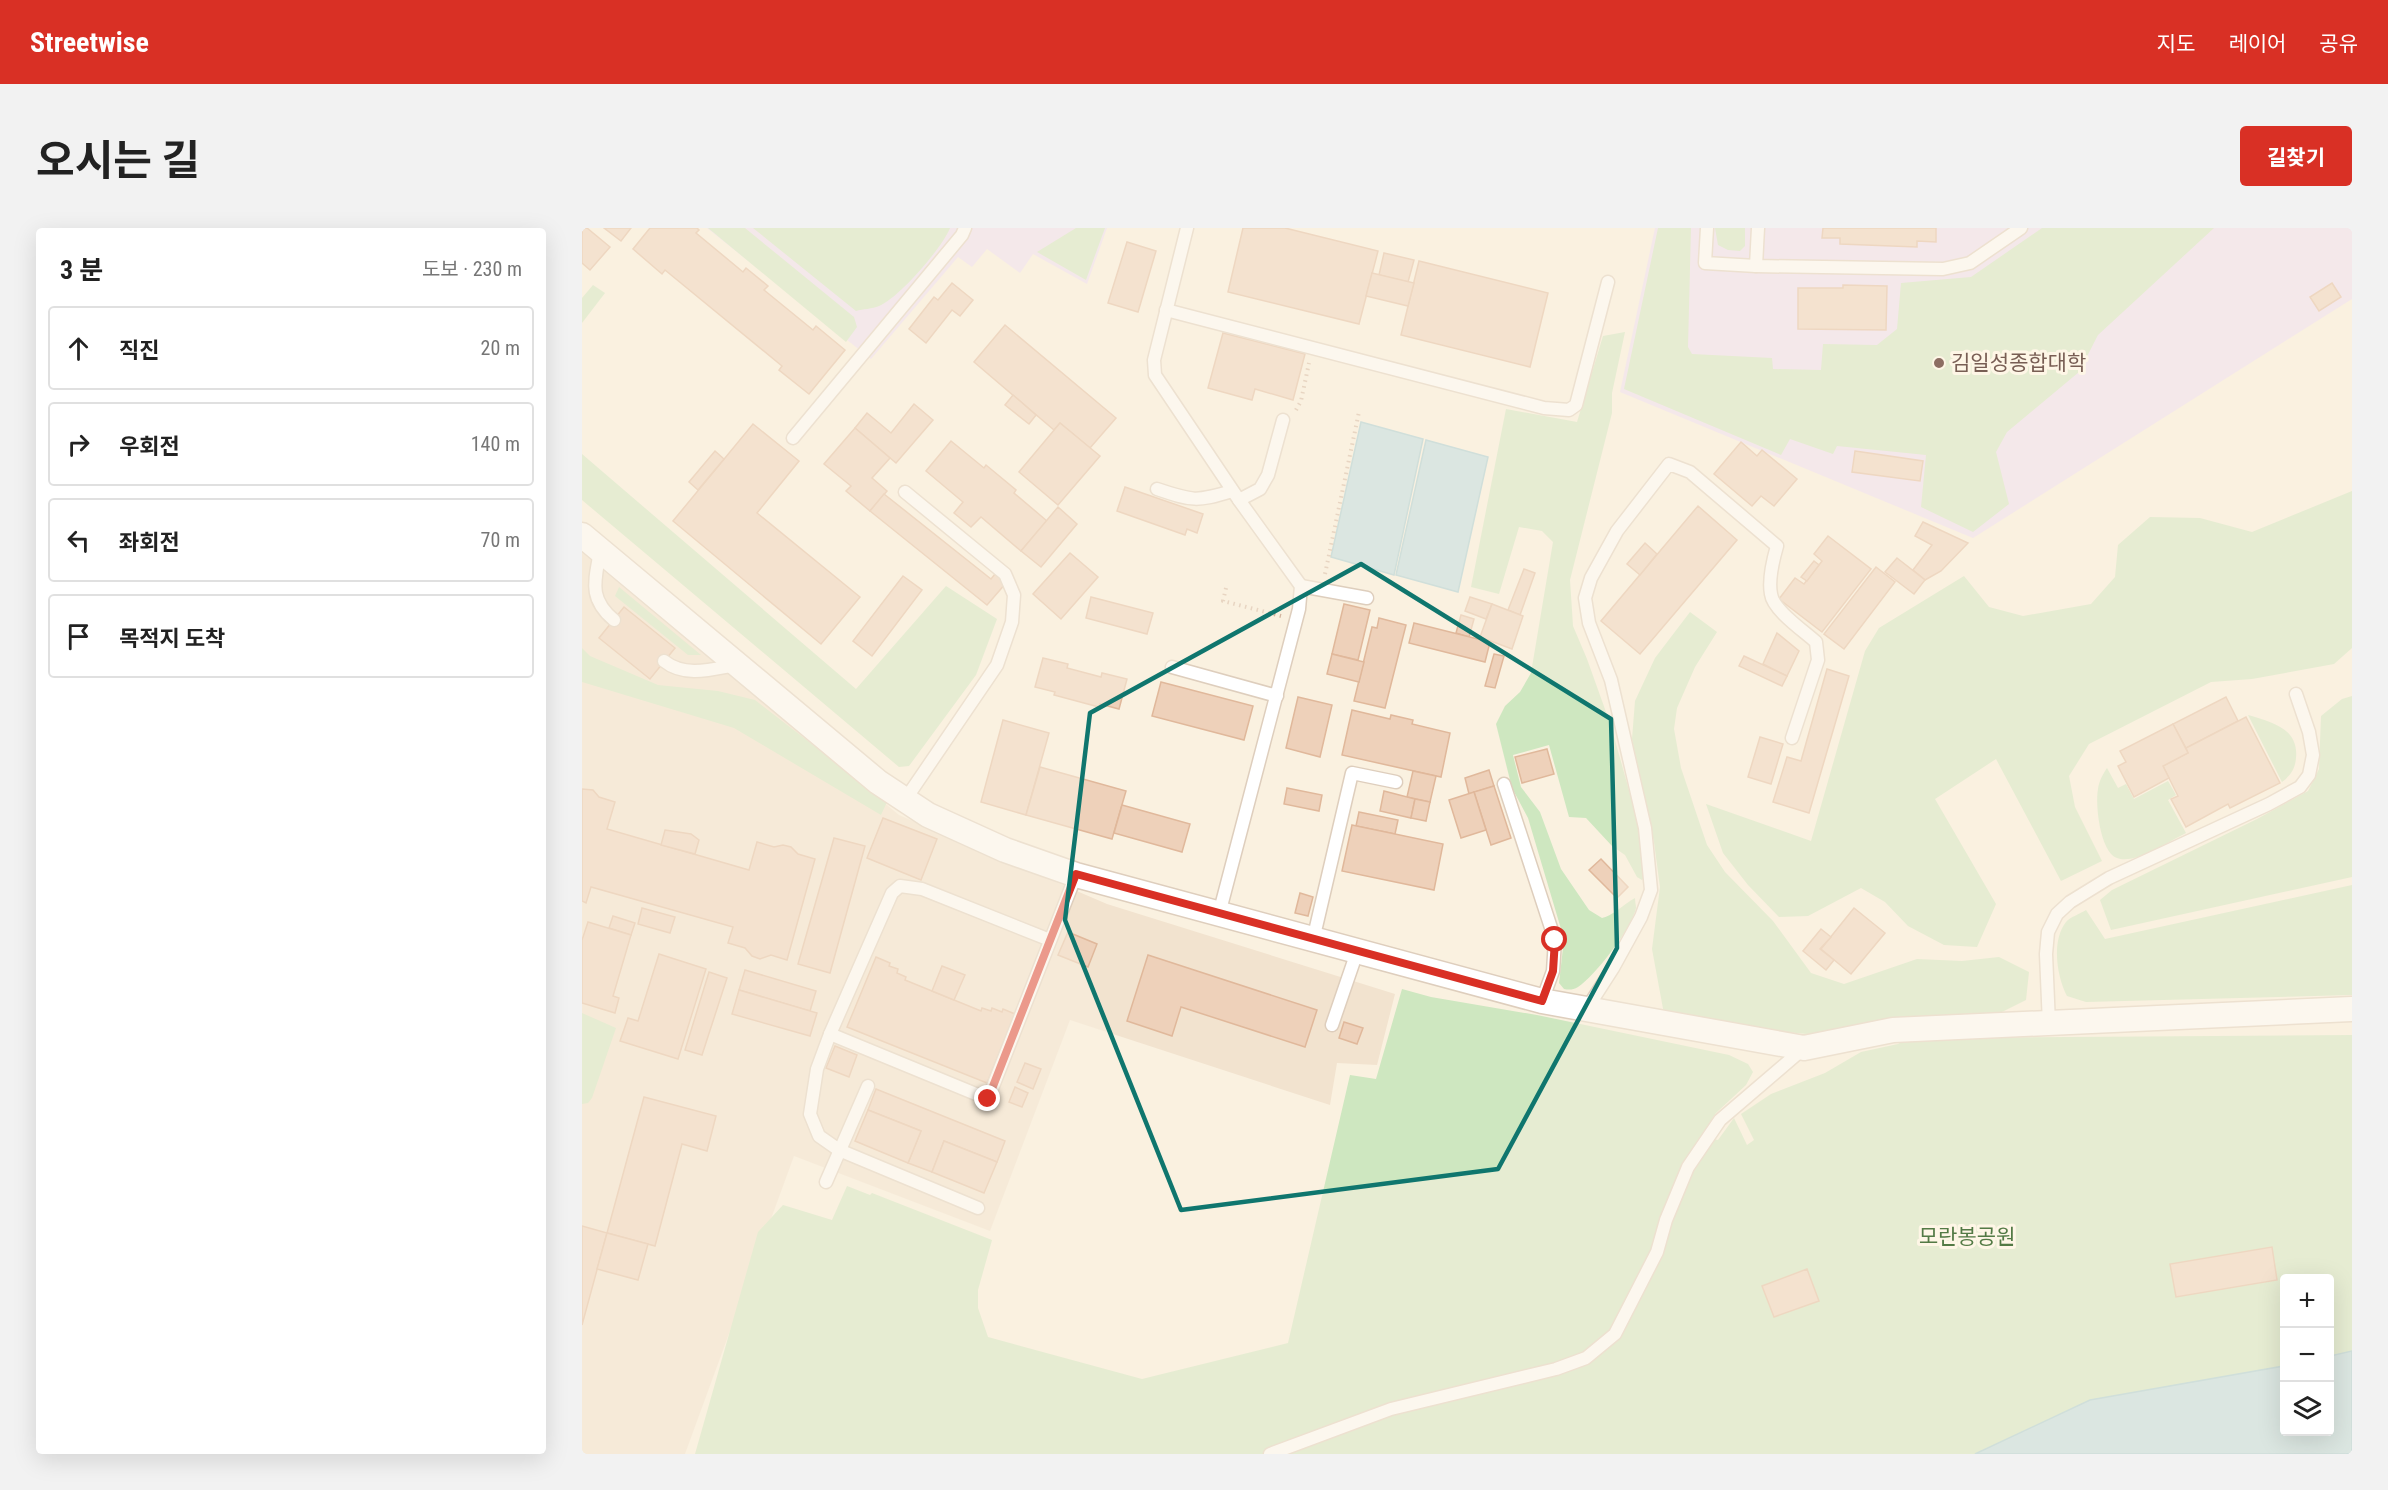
<!DOCTYPE html>
<html lang="ko">
<head>
<meta charset="utf-8">
<style>
  :root { --surface:#fff; --page:#f2f2f2; --text:#222; --muted:#767676; --line:#e0e0e0; --accent:#d93025 }
  body { margin:0; font-family:"Roboto Condensed","Noto Sans KR",sans-serif; background:var(--page); color:var(--text) }
  .controls { position:absolute; right:18px; bottom:18px; display:grid; overflow:hidden; border-radius:6px; box-shadow:0 6px 24px #0002 }
  .controls button { width:54px; height:54px; display:grid; place-items:center; padding:0; border:0; border-bottom:2px solid var(--line); background:var(--surface); color:var(--text); font:30px sans-serif }
  .stop { position:absolute; width:18px; height:18px; margin:-14px; border:4px solid #d93025; border-radius:50%; background:#fff }
  .stop.end { background:#d93025; border-color:#fff; box-shadow:0 2px 6px #0008 }
  .list { margin:0; padding:0; list-style:none }
  h2 { display:flex; justify-content:space-between; align-items:center; height:78px; margin:0; padding:0 24px; font-size:26px }
  h2 small { font-size:20px; font-weight:400; color:var(--muted) }
  .list li { display:grid; grid-template-columns:39px 1fr auto; gap:18px; align-items:center; box-sizing:border-box; height:84px; margin:0 12px 12px; padding:0 12px; border:2px solid var(--line); border-radius:6px }
  .list b { display:block; font-size:22px; white-space:nowrap }
  .list em { font-size:20px; font-style:normal; color:var(--muted) }
  .icon { flex:none; width:33px; height:33px; fill:none; stroke:currentColor; stroke-width:2; stroke-linecap:round; stroke-linejoin:round }
  .map { position:relative; flex:none; width:1770px; height:1226px; overflow:hidden; border-radius:6px }
  header { display:flex; align-items:center; gap:36px; box-sizing:border-box; height:84px; padding:0 30px; background:var(--accent); color:#fff }
  header strong { font-size:28px }
  nav { display:flex; gap:33px; margin-inline-start:auto; font-size:21px }
  .intro { display:flex; align-items:center; justify-content:space-between; box-sizing:border-box; height:144px; padding:0 36px }
  h1 { margin:0; font-size:42px }
  .button { padding:15px 27px; border-radius:6px; background:var(--accent); color:#fff; font-size:21px; font-weight:700 }
  main { display:flex; gap:36px; padding:0 36px }
  aside { flex:1; background:var(--surface); border-radius:6px; box-shadow:0 6px 24px #0002 }
  .map>svg:first-child { display:block }
  .residential { fill:#f2e3cf }
  .education { fill:#eeddf6 }
  .green { fill:#cee7c0 }
  .water { fill:#b7dae2; stroke:#9dc9d3; stroke-width:1.5 }
  .building { fill:#eed1ba; stroke:#e0b89b; stroke-width:1.5 }
  .lines { fill:none; stroke-linecap:round; stroke-linejoin:round }
  .lane-casing { stroke:#decebd; stroke-width:15 }
  .street-casing { stroke:#decebd; stroke-width:27 }
  .path { stroke:#d2b49d; stroke-width:4; stroke-dasharray:1.5 4.5; stroke-linecap:butt }
  .lane { stroke:#fff; stroke-width:12 }
  .street { stroke:#fff; stroke-width:24 }
  .route { stroke:#d93025; stroke-width:8 }
  .marked { fill:none; stroke:#0f766e; stroke-width:4.5; stroke-linejoin:round }
  .education-dot { fill:#8d6e63; stroke:#fef6e6; stroke-width:2 }
  .labels { text-anchor:middle; stroke-width:6; stroke-linejoin:round; paint-order:stroke }
  .education-label { font-size:21px; fill:#785e54; stroke:#fef6e6; text-anchor:start }
  .park-label { font-size:21px; fill:#537a45; stroke:#fef6e6 }
</style>
</head>
<body>
<header>
<strong>Streetwise</strong>
<nav><a>지도</a><a>레이어</a><a>공유</a></nav>
</header>
<div class="intro"><h1>오시는 길</h1><a class="button">길찾기</a></div>
<main>
<aside>
<h2>3 분<small>도보 · 230 m</small></h2>
<ul class="list">
<li><svg class="icon" aria-label="ahead" viewBox="0 0 24 24"><path d="M12 20V5M6 11l6-6 6 6"/></svg><div><b>직진</b></div><em>20 m</em></li>
<li><svg class="icon" aria-label="right" viewBox="0 0 24 24"><path d="M7 20v-9h11M14 6l5 5-5 5"/></svg><div><b>우회전</b></div><em>140 m</em></li>
<li><svg class="icon" aria-label="left" viewBox="0 0 24 24"><path d="M17 20v-9H6M10 6l-5 5 5 5"/></svg><div><b>좌회전</b></div><em>70 m</em></li>
<li><svg class="icon" aria-label="arrive" viewBox="0 0 24 24"><path d="M6 21V4h12l-3 4 3 4H6"/></svg><div><b>목적지 도착</b></div></li>
</ul>
</aside>
<div class="map">
<svg width="1770" height="1226" viewBox="0 0 1770 1226">
  <rect width="100%" height="100%" fill="#faf1e0"/>
  <!-- residential -->
  <polygon class="residential" points="0,323 317,587 525,676 813,766 795,837 755,835 748,877 488,792 408,1003 212,928 103,1226 0,1226"/>
  <!-- education -->
  <g class="education">
    <polygon points="125,0 525,0 505,56 451,26 438,45 405,21 390,39 376,29 289,131"/>
    <polygon points="1073,0 1770,0 1770,71 1391,310 1038,164"/>
  </g>
  <!-- green -->
  <g class="green">
    <polygon points="126,0 163,0 272,89 275,99 264,114"/>
    <path d="M 171,0 L 368,0 C 360,20 317,70 297,78 C 290,81 281,81 274,83 Z"/>
    <polygon points="494,0 523,0 504,52 455,24"/>
    <polygon points="1076,0 1109,0 1106,119 1110,126 1190,130 1191,141 1239,142 1241,116 1295,117 1315,101 1319,55 1389,49 1460,0 1632,0 1516,107 1497,144 1425,204 1414,224 1427,276 1391,304 1339,279 1344,227 1255,218 1251,226 1208,211 1199,227 1042,161"/>
    <polygon points="1133,0 1163,0 1163,18 1158,23 1146,22 1136,17"/>
    <polygon points="11,57 23,65 0,95 0,70"/>
    <path d="M 1043,104 L 1030,165 L 1030,185 L 988,352 L 991,398 L 1005,431 L 1029,498 L 1057,598 L 1064,647 L 1060,652 L 1055,649 L 1043,627 L 1030,618 L 1004,590 L 987,589 L 967,517 L 931,527 L 939,559 L 958,584 L 979,641 L 1007,682 L 1020,690 C 1029,689 1042,676 1053,670 C 1053,674 1054,677 1054,680 C 1050,700 1012,749 996,759 C 991,762 987,762 982,761 L 977,755 L 982,711 L 946,590 L 930,560 L 914,496 L 923,478 L 938,464 L 949,445 L 971,314 L 960,303 L 937,299 L 917,366 L 889,359 L 924,181 L 995,194 L 1021,108 Z"/>
    <polygon points="0,226 274,461 364,358 415,391 394,447 327,538 317,539 0,272"/>
    <polygon points="1770,263 1770,420 1752,436 1670,451 1629,454 1507,516 1487,548 1493,579 1520,633 1479,653 1414,531 1353,571 1414,676 1395,719 1362,717 1326,698 1303,674 1279,660 1226,688 1197,689 1166,657 1141,625 1124,576 1229,613 1283,423 1297,400 1382,348 1407,379 1441,388 1509,376 1533,349 1536,317 1568,289 1618,290 1670,304"/>
    <polygon points="37,359 119,427 106,427 33,368"/>
    <polygon points="1108,384 1135,404 1113,439 1095,480 1092,501 1099,540 1125,617 1143,644 1191,693 1229,745 1262,756 1335,731 1380,733 1417,729 1447,744 1444,772 1416,786 1305,794 1225,806 1171,801 1082,786 1070,721 1078,659 1072,614 1050,511 1053,473 1073,430"/>
    <polygon points="0,420 8,428 76,457 136,463 173,472 305,574 299,587 152,500 0,454"/>
    <polygon points="1770,468 1770,649 1529,702 1518,672 1530,662 1675,591 1726,563 1737,541 1739,488 1760,471"/>
    <path d="M 1666,487 C 1689,494 1717,500 1714,530 C 1713,541 1709,547 1700,554 Z"/>
    <path d="M 1525,540 L 1536,560 L 1544,556 L 1552,571 L 1586,553 L 1594,567 L 1586,572 L 1604,605 C 1587,613 1553,637 1535,630 C 1518,624 1513,576 1516,561 C 1517,553 1521,546 1525,540 Z"/>
    <path d="M 1770,657 L 1770,767 L 1504,774 L 1485,768 C 1475,749 1469,713 1484,694 C 1488,689 1498,686 1504,682 L 1523,711 Z"/>
    <polygon points="820,761 849,769 955,787 1147,827 1166,836 1171,844 1164,857 1134,885 1119,908 1136,912 1152,890 1165,917 1172,912 1159,886 1189,866 1243,845 1279,824 1316,816 1325,810 1770,807 1770,1123 1748,1128 1748,1050 1702,1050 1702,1138 1508,1172 1393,1226 113,1226 176,1004 201,977 250,992 265,958 288,967 290,965 410,1012 396,1062 396,1080 406,1109 560,1151 706,1115 768,847 794,851"/>
    <polygon points="0,785 34,800 10,870 6,875 0,876"/>
  </g>
  <!-- water -->
  <g class="water">
    <polygon points="779,194 841,211 812,347 749,329"/>
    <polygon points="844,212 906,229 876,364 814,347"/>
    <polygon points="1770,1123 1770,1226 1393,1226 1508,1172 1702,1138 1702,1204 1748,1204 1748,1128"/>
  </g>
  <!-- building -->
  <g class="building">
    <polygon points="0,0 5,0 28,19 8,42 0,35"/>
    <polygon points="22,0 49,0 39,13"/>
    <polygon points="68,0 115,0 117,2 114,5 161,44 164,40 186,58 182,62 231,102 234,98 263,122 227,166 197,142 200,138 83,42 80,46 51,21"/>
    <polygon points="661,0 703,0 796,23 777,96 646,64"/>
    <polygon points="1241,0 1354,0 1354,14 1335,13 1335,19 1258,16 1258,10 1240,10"/>
    <polygon points="545,14 574,23 556,84 526,75"/>
    <polygon points="802,25 832,32 826,54 797,47"/>
    <polygon points="837,33 966,65 948,139 819,107"/>
    <polygon points="790,45 832,55 826,78 784,68"/>
    <polygon points="370,55 391,72 378,88 370,82 344,115 327,101 352,69 356,72"/>
    <polygon points="1750,55 1759,69 1737,83 1728,69"/>
    <polygon points="1261,57 1305,58 1304,102 1216,101 1216,60 1261,60"/>
    <polygon points="423,97 534,190 508,220 478,195 472,202 392,134"/>
    <polygon points="641,105 723,126 711,172 673,161 670,172 626,160"/>
    <polygon points="431,167 454,187 447,196 423,177"/>
    <polygon points="332,176 351,192 314,235 273,200 285,185 309,205"/>
    <polygon points="478,195 518,228 476,277 437,244"/>
    <polygon points="171,196 217,233 175,285 278,369 239,416 91,293"/>
    <polygon points="273,200 308,230 290,250 305,263 288,283 264,263 269,258 242,236"/>
    <polygon points="369,213 402,240 404,237 434,262 432,265 465,293 439,323 399,289 389,299 372,285 381,274 344,243"/>
    <polygon points="1159,214 1175,228 1180,222 1215,251 1192,278 1179,268 1170,278 1132,246"/>
    <polygon points="133,223 142,231 116,262 107,254"/>
    <polygon points="1273,223 1341,233 1338,253 1270,244"/>
    <polygon points="543,259 621,286 615,305 605,301 603,307 535,283"/>
    <polygon points="302,266 409,351 413,346 424,355 405,377 288,283"/>
    <polygon points="1116,278 1155,312 1058,426 1019,393"/>
    <polygon points="476,279 495,296 459,339 439,323"/>
    <polygon points="1341,294 1386,315 1359,343 1343,352 1331,342 1350,317 1333,308"/>
    <polygon points="1246,308 1289,341 1240,404 1197,371 1213,350 1222,356 1237,337 1240,333 1232,326"/>
    <polygon points="1063,315 1075,326 1058,347 1045,336"/>
    <polygon points="488,325 516,349 479,391 451,366"/>
    <polygon points="1315,330 1343,352 1332,366 1303,344"/>
    <polygon points="1232,333 1237,337 1225,353 1219,349"/>
    <polygon points="1294,339 1313,354 1262,421 1242,406"/>
    <polygon points="942,341 953,345 938,387 926,382"/>
    <polygon points="321,348 340,362 290,428 271,413"/>
    <polygon points="509,369 571,385 565,406 504,390"/>
    <polygon points="888,369 910,376 904,391 883,383"/>
    <polygon points="762,376 788,382 776,432 750,426"/>
    <polygon points="910,376 941,388 930,421 898,409"/>
    <polygon points="42,379 93,420 68,451 17,410"/>
    <polygon points="879,387 892,391 887,409 874,405"/>
    <polygon points="797,390 824,397 803,480 772,473 790,399 795,400"/>
    <polygon points="832,395 908,414 903,434 827,415"/>
    <polygon points="1195,405 1217,423 1205,448 1181,436"/>
    <polygon points="750,426 782,434 777,454 745,446"/>
    <polygon points="912,426 922,428 913,460 903,458"/>
    <polygon points="1162,428 1205,448 1200,458 1157,438"/>
    <polygon points="461,430 486,436 485,440 519,449 520,445 545,451 537,481 518,476 517,479 472,467 473,464 453,459"/>
    <polygon points="1245,441 1267,448 1227,585 1191,574 1205,529 1219,533"/>
    <polygon points="579,454 671,478 662,512 570,488"/>
    <polygon points="716,469 750,477 738,529 704,520"/>
    <polygon points="1644,469 1656,493 1604,520 1591,496"/>
    <polygon points="770,482 808,491 809,487 831,492 830,496 868,505 859,549 760,527"/>
    <polygon points="1664,489 1698,555 1648,580 1646,576 1604,599 1589,571 1596,568 1581,538 1606,525 1604,520"/>
    <polygon points="421,492 467,505 444,587 399,574"/>
    <polygon points="1591,496 1606,525 1581,538 1587,550 1552,569 1536,538 1544,534 1538,523"/>
    <polygon points="1178,509 1201,516 1189,556 1166,549"/>
    <polygon points="965,521 972,546 940,555 933,529"/>
    <polygon points="458,539 544,563 530,611 444,587"/>
    <polygon points="907,542 912,558 887,566 883,550"/>
    <polygon points="831,543 854,548 848,574 825,569"/>
    <polygon points="912,558 929,610 909,617 892,564"/>
    <polygon points="705,560 740,567 737,583 702,576"/>
    <polygon points="0,561 11,562 17,569 33,574 25,601 167,642 175,614 192,619 201,617 209,619 216,626 233,631 205,732 189,727 178,731 170,728 163,720 146,715 151,699 9,659 4,675 0,673"/>
    <polygon points="802,563 833,571 829,590 798,583"/>
    <polygon points="892,564 904,602 879,610 867,572"/>
    <polygon points="833,571 848,574 844,593 829,590"/>
    <polygon points="540,577 608,596 600,624 532,605"/>
    <polygon points="777,584 816,592 813,606 774,598"/>
    <polygon points="301,590 355,611 339,652 285,630"/>
    <polygon points="770,597 861,616 852,662 760,643"/>
    <polygon points="83,602 109,606 117,612 113,626 79,617"/>
    <polygon points="252,610 283,618 248,745 216,736"/>
    <polygon points="1019,631 1046,659 1035,670 1007,642"/>
    <polygon points="718,665 731,669 726,688 713,685"/>
    <polygon points="60,680 93,689 88,705 56,696"/>
    <polygon points="1272,680 1303,705 1269,746 1239,721"/>
    <polygon points="31,688 53,695 49,707 27,700"/>
    <polygon points="6,694 49,707 31,768 37,770 33,785 0,775 0,712"/>
    <polygon points="1239,701 1249,709 1238,721 1252,732 1244,742 1221,723"/>
    <polygon points="486,704 515,716 506,739 476,727"/>
    <polygon points="77,726 124,741 96,831 38,813 46,790 56,793"/>
    <polygon points="566,727 735,782 723,819 599,779 590,808 545,793"/>
    <polygon points="294,729 308,735 307,738 316,741 315,745 324,749 323,752 399,783 400,780 409,783 410,780 420,784 421,781 433,786 405,855 265,799"/>
    <polygon points="360,738 383,747 372,772 350,763"/>
    <polygon points="163,742 234,763 228,783 157,762"/>
    <polygon points="127,744 145,750 120,827 103,822"/>
    <polygon points="157,762 235,785 228,808 150,786"/>
    <polygon points="762,794 781,800 775,816 757,810"/>
    <polygon points="253,818 275,827 267,849 244,840"/>
    <polygon points="443,835 459,841 451,861 435,854"/>
    <polygon points="433,859 446,865 440,879 427,874"/>
    <polygon points="294,861 423,913 415,934 362,913 350,944 326,935 339,903 286,882"/>
    <polygon points="62,869 134,888 125,923 100,916 73,1018 25,1005"/>
    <polygon points="286,882 339,903 326,935 273,913"/>
    <polygon points="362,913 415,934 402,965 350,944"/>
    <polygon points="0,998 25,1005 0,1097"/>
    <polygon points="25,1005 66,1016 56,1052 15,1041"/>
    <polygon points="1690,1019 1695,1052 1594,1069 1588,1036"/>
    <polygon points="1225,1041 1237,1073 1192,1089 1180,1058"/>
  </g>
  <g class="lines">
    <!-- lane casing -->
    <g class="lane-casing">
      <g id="lane">
        <polyline points="605,0 572,132 573,147 657,272 719,358 717,381 637,686"/>
        <polyline points="1125,0 1123,35 1174,38"/>
        <polyline points="1176,0 1174,38 1361,41 1388,35 1439,0"/>
        <polyline points="584,82 962,180 987,182 994,177 1026,54"/>
        <polyline points="211,210 380,7 383,0"/>
        <path d="M 575,261 C 611,273 614,274 650,263"/>
        <polyline points="657,272 678,261 686,247 701,192"/>
        <path d="M 18,323 C 13,353 6,370 32,392"/>
        <polyline points="719,358 785,370"/>
        <path d="M 82,433 C 103,450 131,441 154,437"/>
        <polyline points="590,439 695,468"/>
        <polyline points="922,556 973,712 971,743 960,773"/>
        <polyline points="323,572 415,437 430,394 432,367 423,346 323,264"/>
        <polyline points="731,712 770,545 814,554"/>
        <path d="M 1004,782 L 1031,740 L 1059,689 L 1069,662 L 1063,600 L 1029,452 L 1007,395 L 1003,370 L 1009,350 L 1035,303 L 1087,236 L 1108,244 L 1195,318 C 1191,332 1186,351 1189,366 C 1191,382 1222,403 1234,414 L 1236,432 L 1210,510"/>
        <polyline points="1467,796 1464,726 1466,704 1475,686 1488,674 1527,650 1687,576 1718,559 1727,547 1731,527 1727,504 1714,466"/>
        <polyline points="750,797 775,724"/>
        <polyline points="248,806 406,871 494,647"/>
        <polyline points="244,954 286,858"/>
        <polyline points="396,980 257,922 237,908 228,886 235,841 248,806 310,665 318,658 340,661 468,712"/>
        <polyline points="688,1226 809,1181 974,1141 1004,1130 1033,1106 1075,1024 1084,992 1106,939 1138,892 1222,820"/>
      </g>
    </g>
    <!-- street casing -->
    <g class="street-casing">
      <polyline id="street" points="0,307 296,554 346,587 423,622 494,647 960,773 1222,820 1311,802 1770,781"/>
    </g>
    <!-- path -->
    <g class="path">
      <polyline points="714,182 719,173 727,135"/>
      <polyline points="743,346 777,184"/>
      <polyline points="644,360 641,373 699,388"/>
    </g>
    <!-- lane -->
    <use href="#lane" class="lane"/>
    <!-- street -->
    <use href="#street" class="street"/>
  </g>
  <g class="lines">
    <!-- route -->
    <polyline class="route" points="406,871 494,646 960,773 971,743 973,712"/>
  </g>
  <!-- marked area -->
  <path d="M0 0H1770V1226H0ZM 779,336 L 1029,491 L 1035,720 L 916,941 L 599,982 L 483,692 L 508,485 Z" fill="#faf1e0" fill-opacity=".55" fill-rule="evenodd"/>
  <path class="marked" d="M 779,336 L 1029,491 L 1035,720 L 916,941 L 599,982 L 483,692 L 508,485 Z"/>
  <!-- markers -->
  <circle class="education-dot" cx="1357" cy="135" r="6"/>
  <g class="labels">
    <!-- education labels -->
    <g class="education-label">
      <text x="1369" y="142">김일성종합대학</text>
    </g>
    <!-- park labels -->
    <g class="park-label">
      <text x="1385" y="1016">모란봉공원</text>
    </g>
  </g>
</svg>
<div class="controls">
<button>+</button>
<button>−</button>
<button><svg class="icon" aria-label="layers" viewBox="0 0 24 24"><path d="M12 4l9 5-9 5-9-5zM3 14l9 5 9-5"/></svg></button>
</div>
<div class="stop" style="left:973px;top:712px"></div>
<div class="stop end" style="left:406px;top:871px"></div>
</div>
</main>
</body>
</html>
